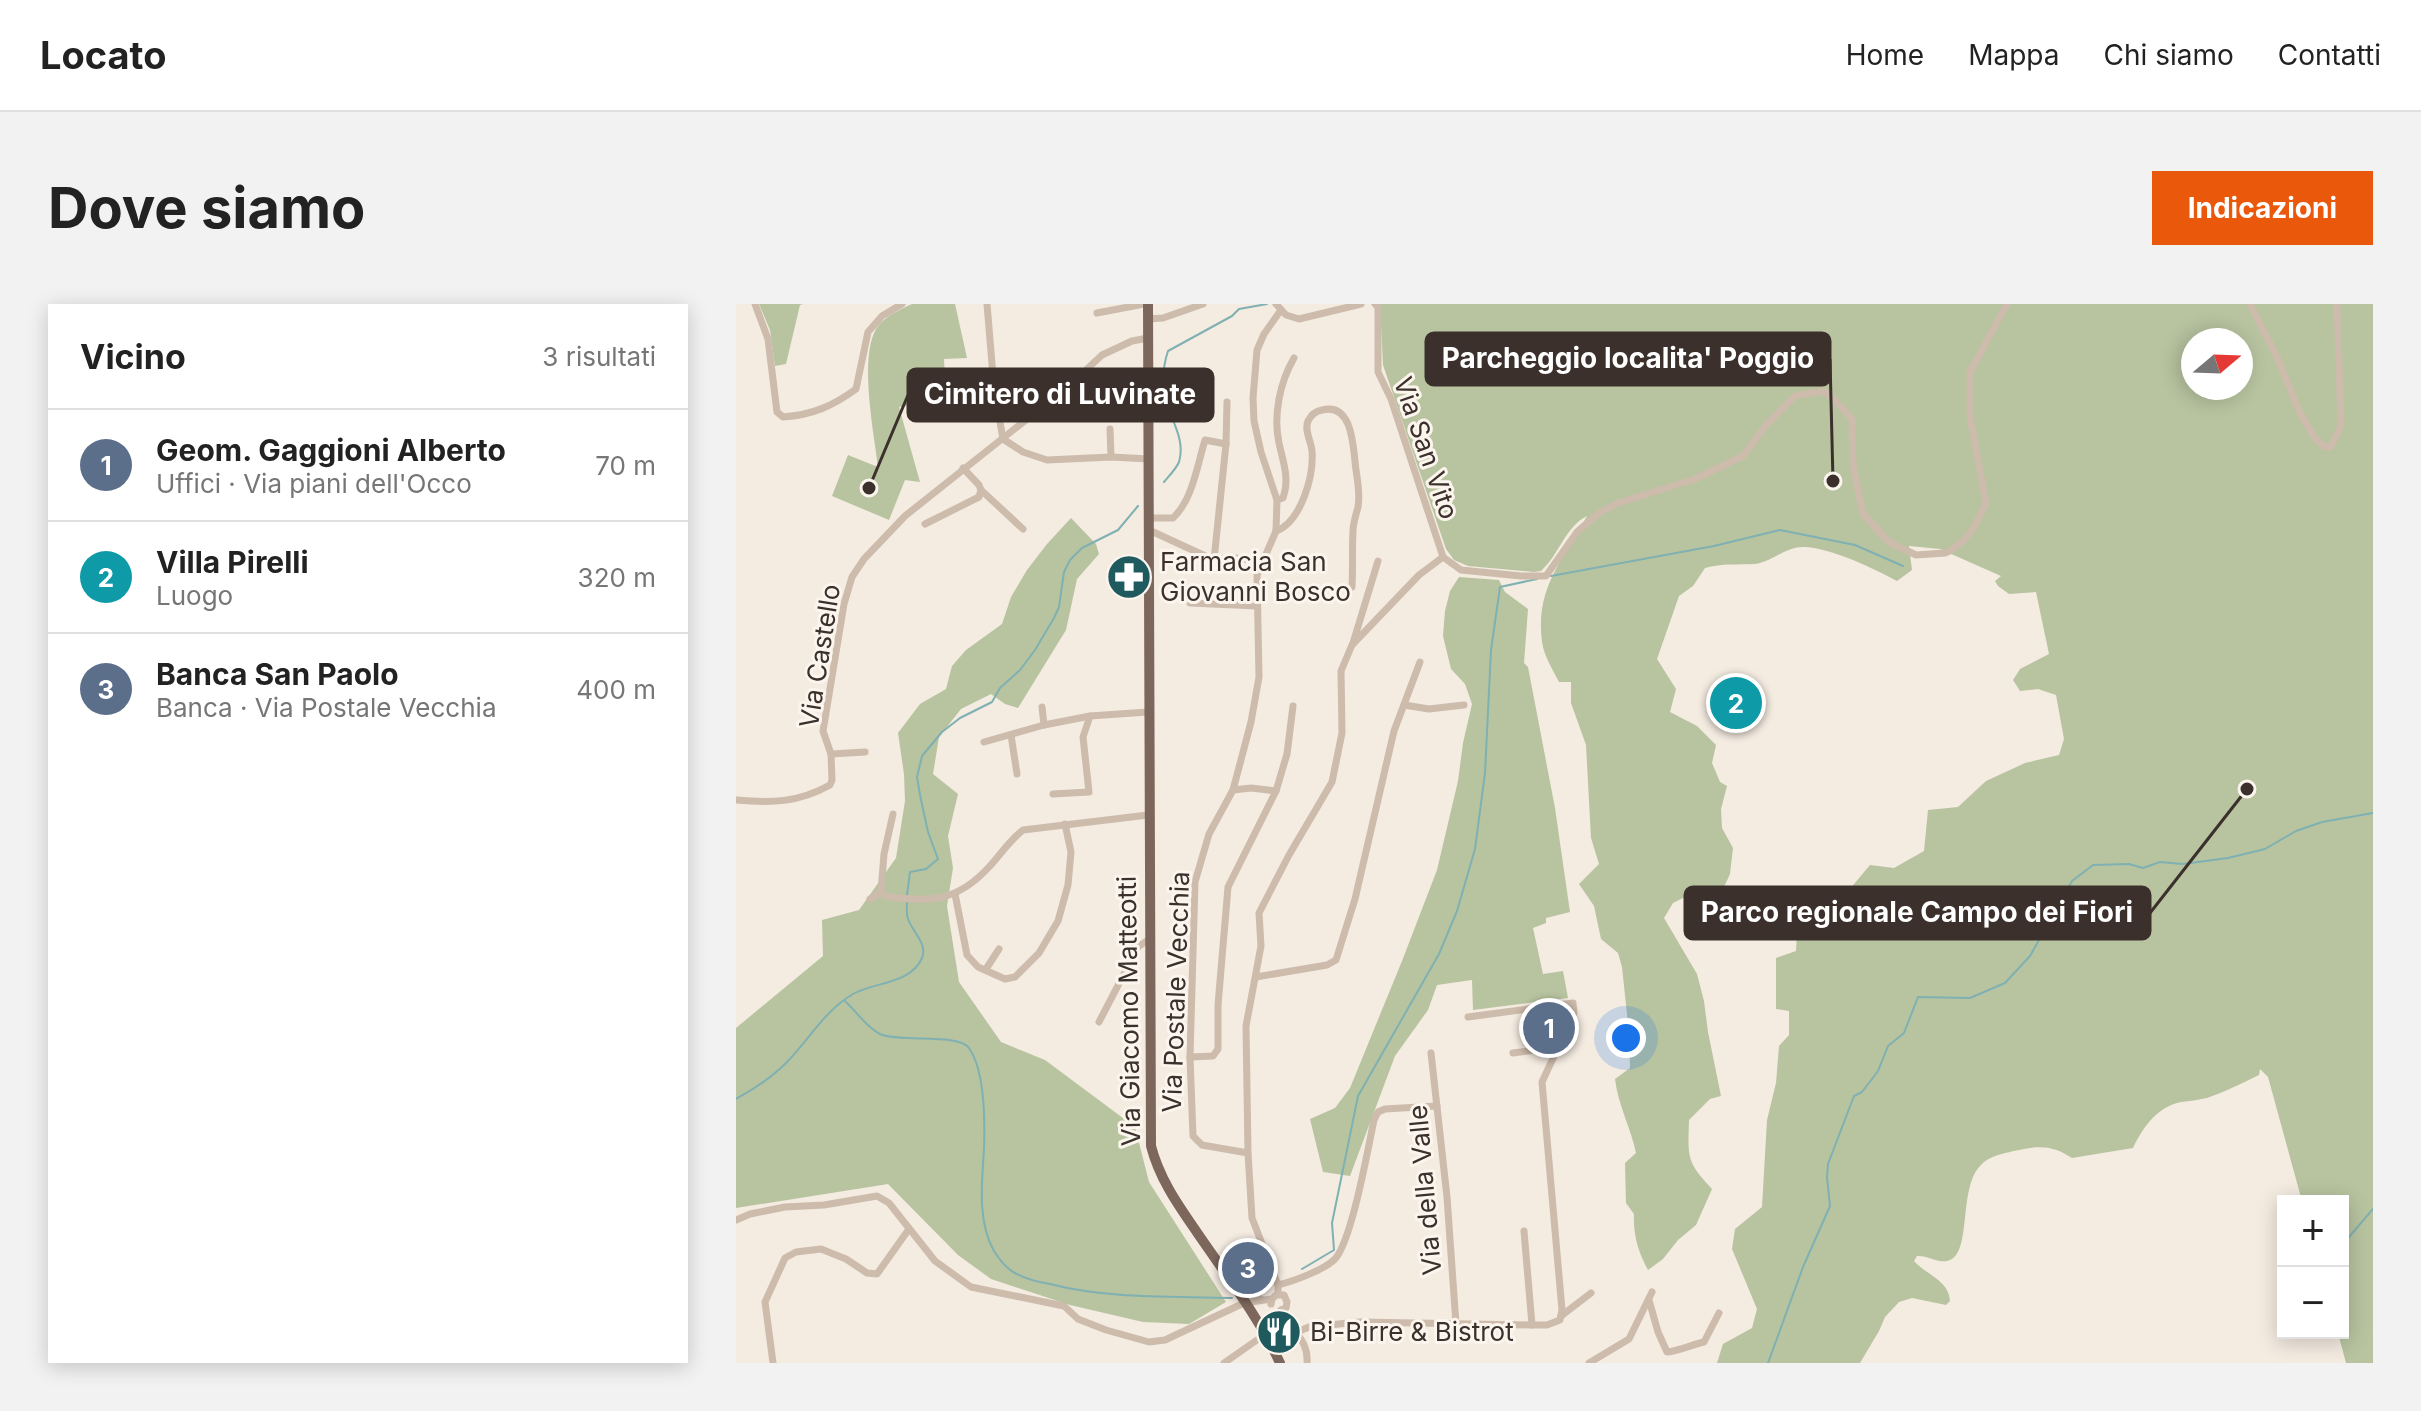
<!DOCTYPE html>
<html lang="it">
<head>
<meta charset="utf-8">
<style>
  :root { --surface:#fff; --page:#f2f2f2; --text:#222; --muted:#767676; --line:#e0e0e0; --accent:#ea580c }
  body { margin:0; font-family:Inter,sans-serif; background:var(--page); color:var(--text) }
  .controls { position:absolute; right:24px; bottom:24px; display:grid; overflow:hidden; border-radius:0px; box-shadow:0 4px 20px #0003 }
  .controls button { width:72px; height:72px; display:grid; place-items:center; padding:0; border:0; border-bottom:2px solid var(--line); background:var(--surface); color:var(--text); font:40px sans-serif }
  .compass { position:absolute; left:1445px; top:24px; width:72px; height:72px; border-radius:50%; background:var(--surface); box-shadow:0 4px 20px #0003; rotate:71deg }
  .you { position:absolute; left:890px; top:734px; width:28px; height:28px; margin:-20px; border:6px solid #fff; border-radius:50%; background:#1a73e8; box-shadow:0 0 0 12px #1a73e833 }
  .badge { display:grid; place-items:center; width:52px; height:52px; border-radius:50%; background:var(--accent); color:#fff; font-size:26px; font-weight:700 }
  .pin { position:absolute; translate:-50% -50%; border:4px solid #fff; box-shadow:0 2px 8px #0006 }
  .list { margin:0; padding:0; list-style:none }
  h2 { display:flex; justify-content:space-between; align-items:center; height:104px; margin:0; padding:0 32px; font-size:34px }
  h2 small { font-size:26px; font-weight:400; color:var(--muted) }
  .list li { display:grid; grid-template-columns:52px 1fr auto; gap:24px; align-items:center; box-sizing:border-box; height:112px; padding:0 32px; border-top:2px solid var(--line) }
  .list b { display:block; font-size:30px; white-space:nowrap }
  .list p { margin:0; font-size:26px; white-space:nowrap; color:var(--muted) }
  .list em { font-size:26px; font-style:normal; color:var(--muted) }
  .map { position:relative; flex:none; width:1637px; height:1059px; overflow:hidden; border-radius:0px }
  header { display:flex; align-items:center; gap:48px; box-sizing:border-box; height:112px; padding:0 40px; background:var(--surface); border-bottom:2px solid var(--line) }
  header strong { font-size:38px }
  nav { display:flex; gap:44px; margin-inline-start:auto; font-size:28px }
  .intro { display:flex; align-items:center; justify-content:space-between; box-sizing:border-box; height:192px; padding:0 48px }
  h1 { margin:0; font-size:56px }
  .button { padding:20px 36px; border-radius:0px; background:var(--accent); color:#fff; font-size:28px; font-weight:700 }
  main { display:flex; gap:48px; padding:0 48px }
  aside { flex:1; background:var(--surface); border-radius:0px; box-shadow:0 4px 20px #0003 }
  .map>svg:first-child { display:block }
  .green { fill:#b8c4a0; fill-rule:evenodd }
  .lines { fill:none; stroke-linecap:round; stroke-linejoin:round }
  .stream { stroke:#7fb0b2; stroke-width:2 }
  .minor { stroke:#cdbbac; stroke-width:7 }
  .primary { stroke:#7d675c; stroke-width:10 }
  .labels { text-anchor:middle; stroke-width:6; stroke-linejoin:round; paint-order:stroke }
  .street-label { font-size:26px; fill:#3b302b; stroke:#fbf5ee }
  .poi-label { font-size:26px; fill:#3b302b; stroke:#fbf5ee; text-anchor:start }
  .leader { fill:none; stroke:#3b302b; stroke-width:3 }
  .callout-dot { fill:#3b302b; stroke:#fbf5ee; stroke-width:3 }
  .callout { fill:#3b302b; stroke:#3b302b; stroke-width:3 }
  .callout-label { font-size:28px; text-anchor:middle; font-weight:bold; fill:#fff }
</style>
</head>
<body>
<header>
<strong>Locato</strong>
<nav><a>Home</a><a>Mappa</a><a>Chi siamo</a><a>Contatti</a></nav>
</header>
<div class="intro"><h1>Dove siamo</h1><a class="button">Indicazioni</a></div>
<main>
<aside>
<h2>Vicino<small>3 risultati</small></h2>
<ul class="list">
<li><span class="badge" style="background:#5c6f8a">1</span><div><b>Geom. Gaggioni Alberto</b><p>Uffici · Via piani dell'Occo</p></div><em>70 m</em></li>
<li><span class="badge" style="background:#0f9aa8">2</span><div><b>Villa Pirelli</b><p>Luogo</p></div><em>320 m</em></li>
<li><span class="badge" style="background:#5c6f8a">3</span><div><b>Banca San Paolo</b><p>Banca · Via Postale Vecchia</p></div><em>400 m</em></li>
</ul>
</aside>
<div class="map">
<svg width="1637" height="1059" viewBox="0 0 1637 1059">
  <rect width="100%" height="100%" fill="#f4ebe1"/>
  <!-- green -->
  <g class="green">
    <polygon points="23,0 67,0 64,1 50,60 39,62 34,26"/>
    <path d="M 176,0 L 219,0 L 231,54 L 208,55 L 210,95 L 163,103 L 184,178 L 169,176 L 153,216 L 96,192 L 112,151 L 142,163 C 138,129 123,55 140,25 C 147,13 163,6 176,0 Z"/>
    <path d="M 644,0 L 1637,0 L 1637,1059 L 1610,1059 L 1602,1029 L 1607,1029 L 1607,897 L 1566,897 L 1532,773 L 1524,765 L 1523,771 C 1506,779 1489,788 1471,794 C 1462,796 1454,797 1445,798 C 1421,803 1407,823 1397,844 L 1336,854 C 1319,842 1303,841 1283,846 C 1270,849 1253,851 1244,862 C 1223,884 1235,943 1216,955 C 1205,962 1193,951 1181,952 L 1178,957 C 1190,971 1213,976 1214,997 L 1210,1001 L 1176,994 L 1163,998 L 1149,1013 L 1143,1027 L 1124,1059 L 981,1059 L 987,1040 L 1016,1024 L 1021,1005 L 996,945 L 999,925 L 1026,903 L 1031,816 L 1040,779 L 1043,742 L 1053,731 L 1053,707 L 1040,705 L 1040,654 L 1060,647 L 1061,629 L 1108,592 L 1134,561 L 1158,564 L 1188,547 L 1192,506 L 1222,503 L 1250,477 L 1289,459 L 1323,451 L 1328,435 L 1320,391 L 1302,385 L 1284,387 L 1277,376 L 1284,365 L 1313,350 L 1300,288 L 1273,290 L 1262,282 L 1259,277 L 1265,272 L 1204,245 L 1173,242 L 1176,266 L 1161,277 C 1139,265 1091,242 1066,243 C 1050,243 1035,258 1019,260 C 1001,261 986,259 969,264 L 957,282 L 943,292 L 921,355 L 940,385 L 934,408 L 961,422 L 980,441 L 976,459 L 984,478 L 991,482 L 985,505 L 986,524 L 997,544 L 994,570 L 988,583 L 972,588 L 961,598 L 947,594 L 937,599 L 928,614 L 961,670 L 968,697 L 972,728 L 985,792 L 974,795 L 953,816 C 952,853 950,858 976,885 L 960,921 L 942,936 L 927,955 L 912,966 C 902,948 897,930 898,910 L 890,899 L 889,859 L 900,849 C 895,824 882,801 879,775 L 894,764 L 893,729 L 886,663 L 882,649 L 865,635 L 858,602 L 843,580 L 863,560 L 855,534 L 850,441 L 835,399 L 835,378 L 823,378 C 817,366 808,352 806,338 C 799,284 827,256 851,212 C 829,223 823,251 805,267 L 798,268 L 732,262 L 718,256 L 710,245 L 647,61 ZM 1457,36 L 1505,36 L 1505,84 L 1457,84 Z"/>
    <polygon points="335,214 360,240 363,250 341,275 330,326 282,404 269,400 255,390 225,405 203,433 197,470 222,490 212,532 217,564 211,602 223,678 265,738 309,756 399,823 413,878 490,998 453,1020 407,1018 334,1001 255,975 222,951 152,880 0,904 0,724 87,652 86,616 123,606 160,554 169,497 168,470 162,429 184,400 210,385 216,362 230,346 266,320 275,293 291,266 311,240"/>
    <polygon points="723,273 763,276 769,288 792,305 788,359 792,363 819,504 834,608 810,614 810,619 797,624 807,670 827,667 832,694 737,706 736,676 701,681 692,706 659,752 614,872 587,868 574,815 599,804 614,784 666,657 701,566 722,477 727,439 736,400 729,380 715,365 707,332 709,307 714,287"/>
  </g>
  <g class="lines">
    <!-- stream -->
    <g class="stream">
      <path d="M 428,178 C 433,172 440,165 443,158 C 449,138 438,121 432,103 C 426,85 426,65 432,47 L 496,12 L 503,5 L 531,0"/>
      <polyline points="815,272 978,242 1044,226 1119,241 1167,262"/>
      <polyline points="171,591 174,568 190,565 202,555 192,528 184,491 181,473 186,452 206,428 224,414 256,398 264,384 284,366 299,346 318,314 323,303 328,268 334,256 346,244 382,226 402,202"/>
      <path d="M 109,697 C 120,707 131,724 144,730 C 165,739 222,729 233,744 C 249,767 249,817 248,845 C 246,878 241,917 258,947 C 263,955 271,965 279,969 C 290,975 302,978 314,980 C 372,995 435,992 496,994"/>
      <path d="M 0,795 C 18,785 35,774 49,760 C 73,736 88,707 117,690 C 138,678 175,680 186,654 C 192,640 176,627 172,615 C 170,610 171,603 171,597"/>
      <polyline points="1607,940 1637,905"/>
      <polyline points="566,965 598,946 596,919 622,792 703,650 721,607 739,545 749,469 755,346 764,283 801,275"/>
      <polyline points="1032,1059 1067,963 1094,902 1091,873 1092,860 1118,792 1126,788 1142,767 1152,742 1168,729 1182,693 1234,694 1269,679 1294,652 1336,577 1357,561 1393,560 1407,564 1424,558 1447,560 1492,554 1529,545 1560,527 1586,518 1637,509"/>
    </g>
    <!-- minor -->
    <g class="minor">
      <path d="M 19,0 L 32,35 L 41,108 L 47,113 C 76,111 97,102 120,85 L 132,28 L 146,12 L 166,0"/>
      <polyline points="251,0 258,84 267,135 287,148 311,156 375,153 413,155"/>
      <polyline points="540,0 550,11 563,15 625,0"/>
      <polyline points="639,0 642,3 642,68 655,95 707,253"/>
      <polyline points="1514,0 1541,53 1563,107 1578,133 1587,142 1595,143 1605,121 1601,0"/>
      <polyline points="361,9 408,0"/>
      <polyline points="412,15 427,14 467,0"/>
      <polyline points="374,125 375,153"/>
      <polyline points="227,164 243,181 245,186 287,225"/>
      <path d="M 541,196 L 547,194 C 554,174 547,158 543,139 C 537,111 544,78 558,54"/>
      <path d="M 413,214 L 437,214 C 457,195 461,162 469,136 L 490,140 L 491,98"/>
      <polyline points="189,220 243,193 245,186"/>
      <polyline points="413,226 478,256 498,254 526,257"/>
      <path d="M 540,227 C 565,218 578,172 576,147 C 575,137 568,126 572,117 C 575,111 580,107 586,106 C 618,98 617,146 620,166 C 622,178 624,192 622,203 C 620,211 617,219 617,227 C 616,246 617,265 616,283"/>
      <polyline points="478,256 490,140"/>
      <polyline points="454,299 521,302"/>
      <polyline points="617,339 642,257"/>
      <polyline points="668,401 693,405 728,401"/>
      <polyline points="306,403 308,421"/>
      <polyline points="275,431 281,470"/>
      <polyline points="248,438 308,421 354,412"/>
      <polyline points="95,450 129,448"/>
      <polyline points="497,486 515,484 540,487"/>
      <polyline points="317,490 353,488 347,433 354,412 412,408"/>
      <path d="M 0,496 C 35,499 62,499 94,481 L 96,476 L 95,450 L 87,427 L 108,300 L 116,273 L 128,255 L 169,212 L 335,80 L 366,51 L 396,37 L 412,34"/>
      <path d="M 157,510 L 148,550 L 145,588 L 149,592 C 193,599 221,598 253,563 C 265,550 273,537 287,526 L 412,511"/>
      <polyline points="219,590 231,651 242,663 269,675 279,673 303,649 322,617 332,581 335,548 329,520"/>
      <polyline points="134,595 145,588"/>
      <polyline points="250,665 263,645"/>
      <polyline points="520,673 591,661 600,656 619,595 658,427 684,358"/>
      <polyline points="363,718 402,643 412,636"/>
      <polyline points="695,749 711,893 720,1020"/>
      <polyline points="777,749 807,745 819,748"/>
      <polyline points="454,753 477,752 482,745 482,701 492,583 540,487 551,450 557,402"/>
      <polyline points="512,849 510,722 525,642 523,609 553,551 596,478 606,429 605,367 616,341 683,271 707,253 725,266 785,272 810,272 841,228 863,209 882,199 959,175 1007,152 1031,120 1059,92 1087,87 1098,95 1116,115 1117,162 1127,210 1153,238 1180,251 1209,249 1214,247 1226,238 1237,225 1250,199 1234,113 1234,68 1271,0"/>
      <polyline points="0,916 14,910 49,903 88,901 141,892 153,899 199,957 235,983 328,1002 342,1015 370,1026 413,1038 429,1036 508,999 536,995"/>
      <polyline points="788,927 796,1021"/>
      <polyline points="496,972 514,989 525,995"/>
      <path d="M 542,981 C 558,977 588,966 599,955 C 616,936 632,844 638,816 L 642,808 L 649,805 L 701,802"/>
      <polyline points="542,990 542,981 516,914 512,849 466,841 457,832 454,753 459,578 473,530 497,486 515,418 523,373 521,271 540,227 541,196 525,148 518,117 517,94 521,46 528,30 545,6"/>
      <path d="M 913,996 L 922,1028 L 931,1048 C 940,1048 958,1040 968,1038 L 983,1009"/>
      <polyline points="535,1000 536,995 540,991 548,991 551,998 550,1004 545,1006"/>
      <path d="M 545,1006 C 554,1026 573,1035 571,1059"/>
      <polyline points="825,1012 855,989"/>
      <polyline points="561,1028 573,1023 623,1018 796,1021 811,1021 824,1016 826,1006 806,778 838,709 837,699 732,713"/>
      <polyline points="37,1059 29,998 49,954 60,948 85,945 110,955 131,969 141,970 173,925"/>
      <polyline points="488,1059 528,1031"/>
      <polyline points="853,1059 893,1035 916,988"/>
    </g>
    <!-- primary -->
    <path class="primary" d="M 412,0 L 415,842 C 423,873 440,898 458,924 C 487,967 522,1011 544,1059"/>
  </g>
  <!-- icons -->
  <defs>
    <g id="pharmacy-disc" transform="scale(2.3)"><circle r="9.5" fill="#1f5a5e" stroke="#fbf5ee"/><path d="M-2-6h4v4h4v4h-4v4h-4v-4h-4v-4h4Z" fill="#fff"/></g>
    <g id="restaurant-disc" transform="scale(2.3)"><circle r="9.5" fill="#1f5a5e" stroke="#fbf5ee"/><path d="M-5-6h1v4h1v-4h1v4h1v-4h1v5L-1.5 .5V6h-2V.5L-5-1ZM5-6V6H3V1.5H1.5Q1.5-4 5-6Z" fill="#fff"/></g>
  </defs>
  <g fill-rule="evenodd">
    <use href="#pharmacy-disc" x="393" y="273"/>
    <use href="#restaurant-disc" x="543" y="1028"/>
  </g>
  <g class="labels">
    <!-- street labels -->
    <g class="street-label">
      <text transform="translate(690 144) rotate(71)" y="9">Via San Vito</text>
      <text transform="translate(84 352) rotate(-81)" y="9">Via Castello</text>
      <text transform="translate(440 688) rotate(-88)" y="9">Via Postale Vecchia</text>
      <text transform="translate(393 707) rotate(-91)" y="9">Via Giacomo Matteotti</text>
      <text transform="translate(689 886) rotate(-95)" y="9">Via della Valle</text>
    </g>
    <!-- poi labels -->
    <g class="poi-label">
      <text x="424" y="267">Farmacia San<tspan x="424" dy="30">Giovanni Bosco</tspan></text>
      <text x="574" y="1037">Bi-Birre &amp; Bistrot</text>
    </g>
  </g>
  <!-- callouts -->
  <path class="leader" d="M1097 177L1094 55M133 184L172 91M1511 485L1414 609"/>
  <g class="callout-dot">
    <circle cx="1097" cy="177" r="8"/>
    <circle cx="133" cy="184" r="8"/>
    <circle cx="1511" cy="485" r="8"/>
  </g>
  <g class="callout">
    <rect x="690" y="29" width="404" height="52" rx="8"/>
    <rect x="172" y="65" width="305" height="52" rx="8"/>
    <rect x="949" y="583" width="465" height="52" rx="8"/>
  </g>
  <g class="callout-label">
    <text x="892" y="64">Parcheggio localita' Poggio</text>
    <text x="324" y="100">Cimitero di Luvinate</text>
    <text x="1181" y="618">Parco regionale Campo dei Fiori</text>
  </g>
</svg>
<div class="controls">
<button>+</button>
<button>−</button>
</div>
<svg class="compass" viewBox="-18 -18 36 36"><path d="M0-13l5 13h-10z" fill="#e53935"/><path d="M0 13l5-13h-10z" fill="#767676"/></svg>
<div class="you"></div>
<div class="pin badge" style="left:813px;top:724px;background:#5c6f8a">1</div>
<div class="pin badge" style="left:1000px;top:399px;background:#0f9aa8">2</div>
<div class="pin badge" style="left:512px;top:964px;background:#5c6f8a">3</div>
</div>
</main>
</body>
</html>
